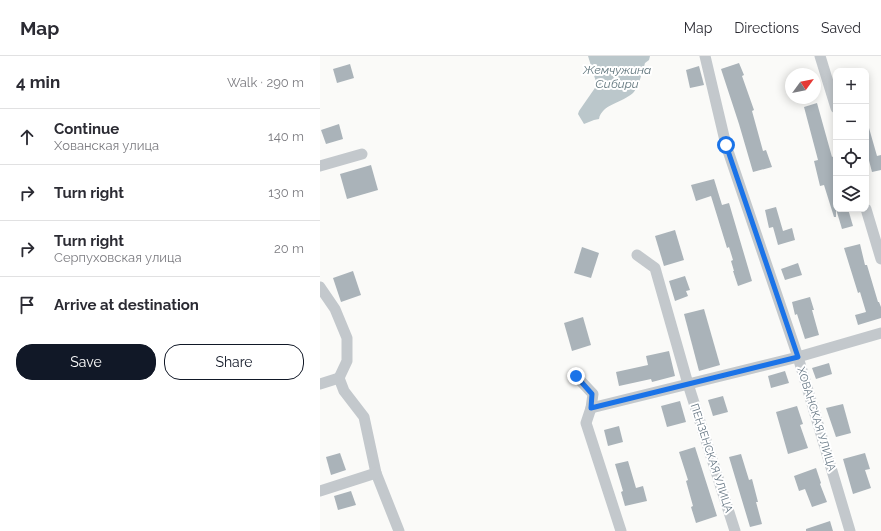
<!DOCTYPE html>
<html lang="en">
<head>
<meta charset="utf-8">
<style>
  :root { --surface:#fff; --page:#f2f2f3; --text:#2b2b33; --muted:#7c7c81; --line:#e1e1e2; --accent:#111827 }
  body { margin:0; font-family:Raleway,sans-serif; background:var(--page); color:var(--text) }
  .controls { position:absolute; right:12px; top:12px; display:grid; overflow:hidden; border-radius:8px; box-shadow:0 2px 10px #0003 }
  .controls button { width:36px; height:36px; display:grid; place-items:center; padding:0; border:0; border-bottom:1px solid var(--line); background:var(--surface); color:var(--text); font:20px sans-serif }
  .compass { position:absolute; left:465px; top:12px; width:36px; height:36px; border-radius:50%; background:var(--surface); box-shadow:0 2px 10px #0003; rotate:57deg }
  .stop { position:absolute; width:12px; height:12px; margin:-9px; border:3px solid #1a73e8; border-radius:50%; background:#fff }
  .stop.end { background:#1a73e8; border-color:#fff; box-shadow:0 1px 4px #0008 }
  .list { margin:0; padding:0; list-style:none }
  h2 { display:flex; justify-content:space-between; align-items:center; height:52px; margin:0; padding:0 16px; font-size:17px }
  h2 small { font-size:13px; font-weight:400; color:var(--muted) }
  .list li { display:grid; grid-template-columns:26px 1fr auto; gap:12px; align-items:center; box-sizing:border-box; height:56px; padding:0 16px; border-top:1px solid var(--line) }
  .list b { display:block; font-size:15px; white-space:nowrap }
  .list p { margin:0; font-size:13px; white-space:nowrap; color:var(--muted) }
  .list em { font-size:13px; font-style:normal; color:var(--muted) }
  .actions { display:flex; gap:8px; padding:12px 16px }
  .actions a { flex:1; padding:9px 0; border:1px solid var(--accent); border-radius:16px; text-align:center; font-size:14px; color:var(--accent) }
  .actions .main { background:var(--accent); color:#fff }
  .icon { flex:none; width:22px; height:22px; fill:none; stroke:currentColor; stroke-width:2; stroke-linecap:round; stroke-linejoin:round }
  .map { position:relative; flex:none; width:561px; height:475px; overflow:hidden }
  header { display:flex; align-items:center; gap:24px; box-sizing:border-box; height:56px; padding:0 20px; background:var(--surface); border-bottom:1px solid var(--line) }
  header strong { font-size:19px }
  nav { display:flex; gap:22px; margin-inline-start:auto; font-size:14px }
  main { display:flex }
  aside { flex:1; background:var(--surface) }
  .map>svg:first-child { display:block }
  .water { fill:#bbc7cb }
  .building { fill:#aab3b9 }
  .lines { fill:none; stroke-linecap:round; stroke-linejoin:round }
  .minor { stroke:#c3c8cc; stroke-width:11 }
  .route { stroke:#1a73e8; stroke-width:5 }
  .labels { text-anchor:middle; stroke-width:4; stroke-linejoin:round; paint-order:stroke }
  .street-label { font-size:11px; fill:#657683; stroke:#fff }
  .water-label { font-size:12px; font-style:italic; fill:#60757c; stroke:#fff }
</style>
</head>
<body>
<header>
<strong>Map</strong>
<nav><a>Map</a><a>Directions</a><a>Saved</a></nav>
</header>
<main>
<aside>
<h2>4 min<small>Walk · 290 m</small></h2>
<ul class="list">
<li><svg class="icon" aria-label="ahead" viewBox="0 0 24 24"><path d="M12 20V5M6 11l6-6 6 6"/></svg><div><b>Continue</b><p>Хованская улица</p></div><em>140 m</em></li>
<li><svg class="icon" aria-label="right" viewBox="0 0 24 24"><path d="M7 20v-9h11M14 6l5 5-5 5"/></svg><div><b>Turn right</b></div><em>130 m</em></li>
<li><svg class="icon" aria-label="right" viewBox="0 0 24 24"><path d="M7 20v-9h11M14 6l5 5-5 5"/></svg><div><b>Turn right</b><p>Серпуховская улица</p></div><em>20 m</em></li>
<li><svg class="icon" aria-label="arrive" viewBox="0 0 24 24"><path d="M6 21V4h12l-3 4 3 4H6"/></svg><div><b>Arrive at destination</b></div></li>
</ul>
<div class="actions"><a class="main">Save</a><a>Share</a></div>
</aside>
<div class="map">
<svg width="561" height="475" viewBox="0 0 561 475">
  <rect width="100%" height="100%" fill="#fafaf8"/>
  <!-- water -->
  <path class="water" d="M 268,0 L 330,0 L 329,4 L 325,7 C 323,14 318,33 313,37 C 302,47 282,48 279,63 L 274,64 L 264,68 L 258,58 L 259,55 L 277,29 Z"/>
  <!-- building -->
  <g class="building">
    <polygon points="419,7 424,19 422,20 434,54 432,55 443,95 446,94 452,111 433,116 419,68 401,13"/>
    <polygon points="30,8 34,22 17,27 13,13"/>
    <polygon points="379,10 384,29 370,32 366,14"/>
    <polygon points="497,47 512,101 514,100 516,106 516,161 514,161 504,129 500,130 494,105 498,104 484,51"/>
    <polygon points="19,68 23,83 6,88 1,74"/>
    <polygon points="546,72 549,72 557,100 561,99 561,114 552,116 546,93"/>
    <polygon points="51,109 58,134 27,143 20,118"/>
    <polygon points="394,123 402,149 409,147 432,225 418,230 413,215 414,215 411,205 413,204 409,191 407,192 391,140 376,145 371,129"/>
    <polygon points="456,151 463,175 472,172 475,184 458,189 453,171 449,172 445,154"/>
    <polygon points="516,153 528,153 533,170 522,173"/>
    <polygon points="355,174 364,204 344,210 335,180"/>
    <polygon points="540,188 545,209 547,209 558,246 559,246 561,251 561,262 538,269 535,259 546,256 540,236 538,237 524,192"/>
    <polygon points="262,191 279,197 271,222 254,217"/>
    <polygon points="478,207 482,219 465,224 461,213"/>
    <polygon points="33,215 41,239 21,246 13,222"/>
    <polygon points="365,220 370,234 366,235 368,240 355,245 349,225"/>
    <polygon points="490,241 494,254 492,254 499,279 485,283 477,258 475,259 472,246"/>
    <polygon points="384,253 400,309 379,315 364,258"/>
    <polygon points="263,261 271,289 252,295 244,267"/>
    <polygon points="349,295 355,320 332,326 331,323 299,330 296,316 328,309 326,300"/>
    <polygon points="509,307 512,318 496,323 492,312"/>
    <polygon points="465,315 469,327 451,332 448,320"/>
    <polygon points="403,340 408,356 393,360 388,344"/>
    <polygon points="360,345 366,366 347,371 341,350"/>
    <polygon points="523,348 531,377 516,381 506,352"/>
    <polygon points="477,350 483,368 480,369 488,392 468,398 456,356"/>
    <polygon points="299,370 303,386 288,390 284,374"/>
    <polygon points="375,391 397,460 376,467 371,451 373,450 366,425 368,424 359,396"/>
    <polygon points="20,397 26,414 11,419 6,401"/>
    <polygon points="545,397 550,413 545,414 551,432 533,438 523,403"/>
    <polygon points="421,398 429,424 432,423 438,446 436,446 442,468 430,471 409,401"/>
    <polygon points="308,405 316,432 323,430 327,445 305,450 301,436 303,435 295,408"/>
    <polygon points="496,412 501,427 500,428 507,446 492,451 485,433 479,435 474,420"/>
    <polygon points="31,435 36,449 18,454 14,440"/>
    <polygon points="510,465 513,475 486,475 486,473"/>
  </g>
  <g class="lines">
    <!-- minor -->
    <g class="minor">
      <polyline points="385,0 406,89 478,301 530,475"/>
      <polyline points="500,0 516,52"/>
      <polyline points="0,110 42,98"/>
      <polyline points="546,153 561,203"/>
      <polyline points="317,199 335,212 368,328 415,475"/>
      <polyline points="0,231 15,253 27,282 27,305 19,322 24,335 44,361 56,417 79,475"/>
      <polyline points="256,320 273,338 271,352 266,367 301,475"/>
      <polyline points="0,328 19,322"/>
      <polyline points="271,352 478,301 561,277"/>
      <polyline points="0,435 56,417"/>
    </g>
  </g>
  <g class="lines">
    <!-- route -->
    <polyline class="route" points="256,320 272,338 271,352 478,301 406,89"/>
  </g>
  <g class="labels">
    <!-- street labels -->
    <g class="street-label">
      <text transform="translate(497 363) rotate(73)" y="4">ХОВАНСКАЯ УЛИЦА</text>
      <text transform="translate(392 402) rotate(72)" y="4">ПЕНЗЕНСКАЯ УЛИЦА</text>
    </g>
    <!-- water labels -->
    <g class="water-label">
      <text x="297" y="18">Жемчужина<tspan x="297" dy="14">Сибири</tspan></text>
    </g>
  </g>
</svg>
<div class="controls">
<button>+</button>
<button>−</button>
<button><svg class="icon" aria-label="locate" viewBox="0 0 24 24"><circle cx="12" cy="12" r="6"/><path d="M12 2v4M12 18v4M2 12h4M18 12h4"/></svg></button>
<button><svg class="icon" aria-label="layers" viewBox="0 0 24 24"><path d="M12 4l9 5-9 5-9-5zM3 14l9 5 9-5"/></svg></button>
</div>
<svg class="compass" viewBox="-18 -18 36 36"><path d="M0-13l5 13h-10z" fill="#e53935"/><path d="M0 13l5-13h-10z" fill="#7c7c81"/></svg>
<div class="stop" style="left:406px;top:89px"></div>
<div class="stop end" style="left:256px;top:320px"></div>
</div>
</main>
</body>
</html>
